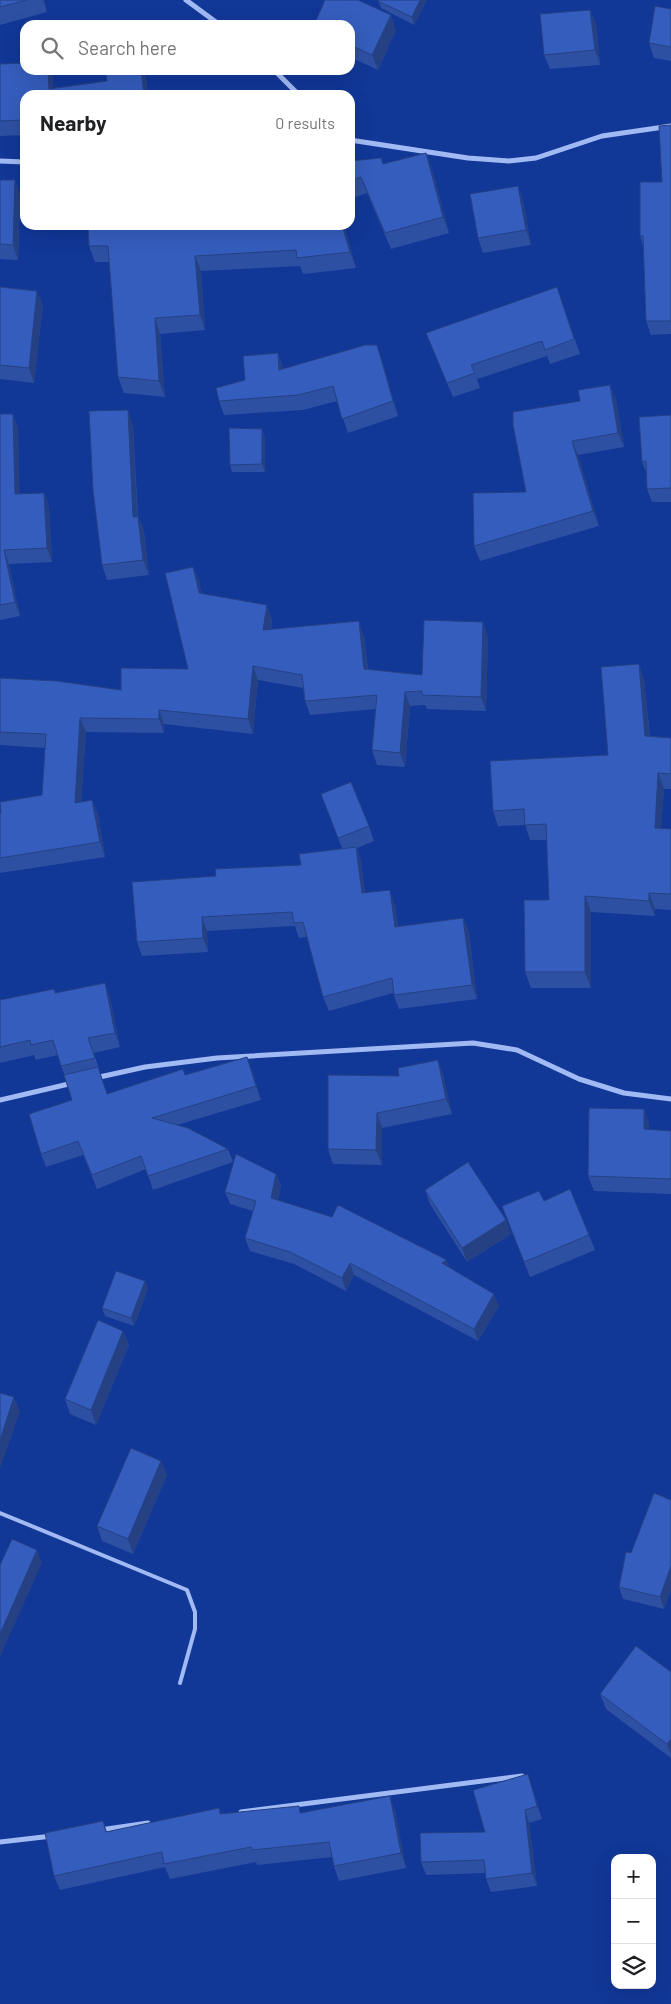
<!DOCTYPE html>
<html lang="en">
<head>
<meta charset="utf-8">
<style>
  :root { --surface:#fff; --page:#f6f6f6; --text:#202124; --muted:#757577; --line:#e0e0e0 }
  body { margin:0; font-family:Barlow,sans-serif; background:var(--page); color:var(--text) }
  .controls { position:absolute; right:15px; bottom:15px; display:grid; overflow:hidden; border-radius:10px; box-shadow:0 5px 20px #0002 }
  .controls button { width:45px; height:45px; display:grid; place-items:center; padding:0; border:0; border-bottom:1px solid var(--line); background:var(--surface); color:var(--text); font:25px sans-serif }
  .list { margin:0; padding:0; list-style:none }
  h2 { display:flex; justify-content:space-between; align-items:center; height:65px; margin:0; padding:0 20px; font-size:21px }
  h2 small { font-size:16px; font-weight:400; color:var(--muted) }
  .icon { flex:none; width:28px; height:28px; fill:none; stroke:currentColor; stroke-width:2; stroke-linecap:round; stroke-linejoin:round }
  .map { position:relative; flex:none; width:671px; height:2004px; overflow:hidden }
  .search { position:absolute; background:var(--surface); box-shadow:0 5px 20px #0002; left:20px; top:20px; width:335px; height:55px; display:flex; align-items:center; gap:12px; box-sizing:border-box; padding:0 18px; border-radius:15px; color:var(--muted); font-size:19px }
  .panel { position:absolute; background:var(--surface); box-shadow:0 5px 20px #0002; left:20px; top:90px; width:335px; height:140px; border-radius:15px }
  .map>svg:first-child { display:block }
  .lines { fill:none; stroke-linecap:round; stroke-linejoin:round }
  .lane { stroke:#a2baf4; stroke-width:4 }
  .street { stroke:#a2baf4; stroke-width:5 }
  .wall { fill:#2e50a3 }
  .shaded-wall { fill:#254184 }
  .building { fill:#355dbd; stroke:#254184 }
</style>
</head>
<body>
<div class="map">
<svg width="671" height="2004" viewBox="0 0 671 2004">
  <rect width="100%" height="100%" fill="#113797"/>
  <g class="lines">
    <!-- lane -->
    <polyline class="lane" points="0,1513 187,1590 195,1612 195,1629 180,1683"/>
    <!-- street -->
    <g class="street">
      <polyline points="186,0 220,25"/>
      <polyline points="274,70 299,95"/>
      <polyline points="350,140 468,158 509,161 536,158 602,136 671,126"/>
      <polyline points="0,161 25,162"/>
      <polyline points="95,1078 145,1067 217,1058 473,1043 517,1050 579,1079 624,1093 671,1099"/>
      <polyline points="0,1100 73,1083"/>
      <polyline points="241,1812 522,1776"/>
      <polyline points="100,1830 148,1823"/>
      <polyline points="0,1842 52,1836"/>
    </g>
  </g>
  <!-- wall -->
  <g class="wall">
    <polygon points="0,0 44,0 47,12 0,25"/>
    <polygon points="378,0 427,0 414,25 381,8"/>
    <polygon points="671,9 671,61 654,58 649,43"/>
    <polygon points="590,10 596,24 600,65 550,69 544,55"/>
    <polygon points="350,25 396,30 378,70 350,57"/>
    <polygon points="0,64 25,70 50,70 53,76 53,88 107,81 145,70 148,95 25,95 25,135 0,136"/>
    <polygon points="671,125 671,334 651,335 646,321 643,246 640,236 662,182"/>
    <polygon points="426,153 432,169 449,233 391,249 367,193 350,199 350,161 381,158 383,164"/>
    <polygon points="0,180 20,195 18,260 0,259"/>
    <polygon points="523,200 531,245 483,253 478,238"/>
    <polygon points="344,225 356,268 303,274 300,266 201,271 205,330 160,334 165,397 124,393 118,377 109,262 95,262 89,246"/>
    <polygon points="0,287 43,305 34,383 0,379"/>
    <polygon points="562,302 580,354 550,364 547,356 477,379 480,388 453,397 426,333"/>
    <polygon points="278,353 283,369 382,360 398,416 348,433 337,401 303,410 224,415 219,401"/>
    <polygon points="610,385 616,400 624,447 578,455 599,526 480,561 474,546 526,492 580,401"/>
    <polygon points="0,414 18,427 19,494 44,493 49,507 52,562 9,564 20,616 0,620"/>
    <polygon points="671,415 671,502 652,502 647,489 647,474 642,462"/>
    <polygon points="133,425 138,517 144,531 149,575 107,580 102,565"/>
    <polygon points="265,436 265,472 232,472 230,465"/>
    <polygon points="193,567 199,581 201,593 272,619 271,630 364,636 368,670 422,675 488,636 486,711 427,709 425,705 410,706 405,767 377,765 372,750 375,709 310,715 305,701 303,688 258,680 253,734 164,724 164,733 86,732 81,802 92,800 98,814 105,857 0,873 0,813 42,795 45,748 0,745 0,678 121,690 188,669"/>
    <polygon points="639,664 644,679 650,736 671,738 671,789 664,789 661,828 671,829 671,910 655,909 655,916 591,912 591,988 531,988 525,972 549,900 547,840 530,840 525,825 498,826 493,811 608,755"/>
    <polygon points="321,794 369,826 374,841 357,848 361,861 365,893 395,905 398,927 463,918 469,932 477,999 399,1009 393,993 329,1011 323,997 307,937 299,938 295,926 207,931 208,952 142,956 137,942 216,876 301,865 342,848"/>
    <polygon points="105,983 110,998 120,1047 94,1053 107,1094 185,1075 252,1070 261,1100 177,1125 228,1149 233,1162 153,1190 146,1169 97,1189 83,1155 46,1167 41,1154 72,1100 58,1055 36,1060 34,1055 0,1063 0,1000 54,989 56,993"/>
    <polygon points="438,1060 443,1074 452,1114 382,1128 382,1165 333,1164 328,1149 399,1076"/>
    <polygon points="644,1109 649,1124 649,1130 671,1131 671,1194 594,1191 588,1176"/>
    <polygon points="276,1174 281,1186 278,1200 450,1268 499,1306 478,1341 354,1275 346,1291 294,1264 250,1251 245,1238 253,1211 230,1204 225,1192"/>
    <polygon points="425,1190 506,1220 511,1234 467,1262 430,1204"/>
    <polygon points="544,1201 589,1235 595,1250 530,1277 502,1206"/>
    <polygon points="145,1281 148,1289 134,1326 105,1316 102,1308"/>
    <polygon points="123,1331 129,1345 96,1425 70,1414 65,1399"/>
    <polygon points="161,1461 167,1475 133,1554 102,1541 97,1526"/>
    <polygon points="671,1500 671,1590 664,1609 623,1599 619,1587 631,1553"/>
    <polygon points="671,1672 671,1758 606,1709 600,1694"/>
    <polygon points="532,1787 542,1819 529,1823 537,1886 491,1892 486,1879 486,1873 426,1875 421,1862 485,1832"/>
    <polygon points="219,1808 221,1813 302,1813 395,1811 406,1868 339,1881 334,1866 332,1857 257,1865 256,1862 170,1879 165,1867 60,1890 54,1876 103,1821 107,1832"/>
  </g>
  <!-- shaded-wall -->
  <g class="shaded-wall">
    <polygon points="43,0 44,0 47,12"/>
    <polygon points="420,0 427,0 414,25 412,17"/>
    <polygon points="590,10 596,24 600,65 595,50"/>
    <polygon points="391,15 396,30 378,70 372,55"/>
    <polygon points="48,70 50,70 53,76 54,95 49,89"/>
    <polygon points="141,70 145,70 148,95 144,95"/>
    <polygon points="426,153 432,169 449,233 443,217"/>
    <polygon points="15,180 20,195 18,260 13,245"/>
    <polygon points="518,186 523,200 531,245 526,230"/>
    <polygon points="342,225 344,225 356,268 350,252"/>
    <polygon points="195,256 201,271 205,330 200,315"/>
    <polygon points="37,291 43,305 34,383 29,368"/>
    <polygon points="155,318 160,334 165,397 159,381"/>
    <polygon points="377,345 382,360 398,416 393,401"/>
    <polygon points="278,353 283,368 285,385 279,370"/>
    <polygon points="610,385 616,400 624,447 618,433"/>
    <polygon points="128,410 133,425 138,532 133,517"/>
    <polygon points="13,414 18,427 20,508 15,494"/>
    <polygon points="262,429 265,436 265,472 262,464"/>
    <polygon points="572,441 578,455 599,526 593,511"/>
    <polygon points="44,493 49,507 52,562 47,548"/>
    <polygon points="138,517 144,531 149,575 143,560"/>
    <polygon points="4,550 9,564 20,616 15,602"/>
    <polygon points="193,567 199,581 205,607 199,593"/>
    <polygon points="267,605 272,619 268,644 263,630"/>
    <polygon points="359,621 364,636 369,683 364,669"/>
    <polygon points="483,622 488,636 486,711 481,697"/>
    <polygon points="639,664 644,679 651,751 645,736"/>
    <polygon points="253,666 258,680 253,734 248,719"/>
    <polygon points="405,692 410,706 405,767 400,753"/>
    <polygon points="159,710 164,724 164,733 159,719"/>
    <polygon points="80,718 86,732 80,817 75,803"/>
    <polygon points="658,773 664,789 660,843 655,828"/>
    <polygon points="92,800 98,814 105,857 100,842"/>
    <polygon points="356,847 361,861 367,907 362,893"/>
    <polygon points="390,890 395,905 400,941 395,927"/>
    <polygon points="649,893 655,909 655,916 649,901"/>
    <polygon points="585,896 591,912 591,988 585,972"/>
    <polygon points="202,917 207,931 208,952 203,938"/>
    <polygon points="463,918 469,932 477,999 472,985"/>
    <polygon points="105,983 110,998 120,1047 115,1033"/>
    <polygon points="247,1057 252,1070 261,1100 256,1086"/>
    <polygon points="438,1060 443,1074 452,1114 446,1099"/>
    <polygon points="644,1109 649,1124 649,1144 644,1129"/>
    <polygon points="377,1113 382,1128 382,1165 376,1150"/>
    <polygon points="276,1174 281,1186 275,1210 271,1198"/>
    <polygon points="506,1220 511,1234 467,1262 462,1248"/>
    <polygon points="447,1260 451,1272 442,1263"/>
    <polygon points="350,1263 354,1275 346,1291 342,1278"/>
    <polygon points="145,1281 148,1289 134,1326 131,1318"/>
    <polygon points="494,1294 499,1306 478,1341 474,1329"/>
    <polygon points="123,1331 129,1345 96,1425 91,1410"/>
    <polygon points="14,1397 20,1412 0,1469 0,1440"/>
    <polygon points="161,1461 167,1475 133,1554 128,1539"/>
    <polygon points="37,1550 42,1563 0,1657 0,1634"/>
    <polygon points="671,1566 671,1590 664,1609 660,1597"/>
    <polygon points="671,1739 671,1755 667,1744"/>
    <polygon points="528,1774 532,1787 542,1819 537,1806"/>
    <polygon points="390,1796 395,1811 406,1868 401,1853"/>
    <polygon points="525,1810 529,1823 537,1886 532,1873"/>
  </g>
  <!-- building -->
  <g class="building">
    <polygon points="0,0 27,0 0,7"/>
    <polygon points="325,0 358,0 391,15 372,55 350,45 350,25 314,25"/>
    <polygon points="378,0 420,0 412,17 378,1"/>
    <polygon points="655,6 671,9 671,47 649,43"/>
    <polygon points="590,10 595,50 544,55 540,14"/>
    <polygon points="25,63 25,70 48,70 49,89 107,81 105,70 141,70 144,95 25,95 25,120 0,121 0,64"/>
    <polygon points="671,125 671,321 646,321 643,236 640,236 640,182 662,182 659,126"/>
    <polygon points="426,153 443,217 385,233 361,177 350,181 350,161 381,158 383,164"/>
    <polygon points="0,180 15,180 13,245 0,244"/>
    <polygon points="518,186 526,230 478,238 470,194"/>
    <polygon points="88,225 342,225 350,252 297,258 296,250 195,256 200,315 155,318 159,381 118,377 108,246 89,246"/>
    <polygon points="0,287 37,291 29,368 0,365"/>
    <polygon points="557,287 574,339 545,350 542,341 471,365 475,373 447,383 426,333"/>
    <polygon points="365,345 377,345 393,401 342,419 333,386 298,395 219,401 216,388 245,380 243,356 278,353 279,370"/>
    <polygon points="610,385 618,433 572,441 593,511 474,546 473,493 526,492 513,425 513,412 580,401 578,390"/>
    <polygon points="128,410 133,517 138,517 143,560 102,565 93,490 89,411"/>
    <polygon points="0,414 13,414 15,494 44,493 47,548 4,550 15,602 0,605"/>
    <polygon points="671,415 671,488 647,489 646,461 642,462 639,417"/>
    <polygon points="229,428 262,429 262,464 230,465"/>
    <polygon points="193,567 199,593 267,605 263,630 359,621 364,669 422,675 424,620 483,622 481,697 422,695 422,691 405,692 400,753 372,750 377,695 305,701 302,675 253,666 248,719 159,710 159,719 80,718 75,803 92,800 100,842 0,858 0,813 1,813 0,802 42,795 46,734 0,732 0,678 57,681 121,690 121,668 188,669 165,573"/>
    <polygon points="639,664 645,736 671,738 671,774 658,773 655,828 671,829 671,894 649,893 649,901 585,896 585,972 525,972 524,900 549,900 546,824 525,825 524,809 493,811 490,761 608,755 601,667"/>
    <polygon points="351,782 369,826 338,838 321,794"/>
    <polygon points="356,847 362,893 390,890 395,927 463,918 472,985 394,995 392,978 323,997 303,922 294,923 292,912 202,917 203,938 137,942 132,882 216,876 215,869 301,865 299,854"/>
    <polygon points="105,983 115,1033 88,1038 95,1058 61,1066 53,1040 31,1045 30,1040 0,1047 0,1000 54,989 55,993"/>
    <polygon points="247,1057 256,1086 152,1118 188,1128 228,1149 148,1176 141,1156 92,1175 78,1141 41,1154 29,1114 72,1100 64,1075 98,1067 107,1094 183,1069 185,1075"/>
    <polygon points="438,1060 446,1099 377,1113 376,1150 328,1149 328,1075 399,1076 398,1068"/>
    <polygon points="589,1108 644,1109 644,1129 671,1131 671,1179 588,1176"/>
    <polygon points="236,1154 276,1174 271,1198 332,1217 338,1205 447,1260 442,1263 494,1294 474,1329 350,1263 342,1278 290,1252 245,1238 256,1201 225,1192"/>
    <polygon points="468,1162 506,1220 462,1248 425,1190"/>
    <polygon points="570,1189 589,1235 524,1262 502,1206 539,1191 544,1201"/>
    <polygon points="116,1271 145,1281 131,1318 102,1308"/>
    <polygon points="98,1320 123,1331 91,1410 65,1399"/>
    <polygon points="0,1393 14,1397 0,1440"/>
    <polygon points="131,1448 161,1461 128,1539 97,1526"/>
    <polygon points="654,1493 671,1500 671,1566 660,1597 619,1587 626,1552 631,1553"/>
    <polygon points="12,1539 37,1550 0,1634 0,1565"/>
    <polygon points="636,1646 671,1672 671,1739 667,1744 600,1694"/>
    <polygon points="528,1774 537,1806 525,1810 532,1873 486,1879 484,1860 421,1862 420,1833 485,1832 473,1790"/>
    <polygon points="390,1796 401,1853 334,1866 329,1842 252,1850 251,1847 164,1864 162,1852 54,1876 45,1833 103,1821 106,1832 219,1808 220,1814 299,1806 300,1813"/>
  </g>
</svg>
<div class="controls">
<button>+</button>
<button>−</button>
<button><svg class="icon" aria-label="layers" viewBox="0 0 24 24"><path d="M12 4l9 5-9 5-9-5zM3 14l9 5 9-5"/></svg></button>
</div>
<div class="search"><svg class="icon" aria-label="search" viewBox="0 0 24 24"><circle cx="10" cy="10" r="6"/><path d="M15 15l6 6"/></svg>Search here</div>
<section class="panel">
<h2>Nearby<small>0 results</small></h2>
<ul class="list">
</ul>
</section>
</div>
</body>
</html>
